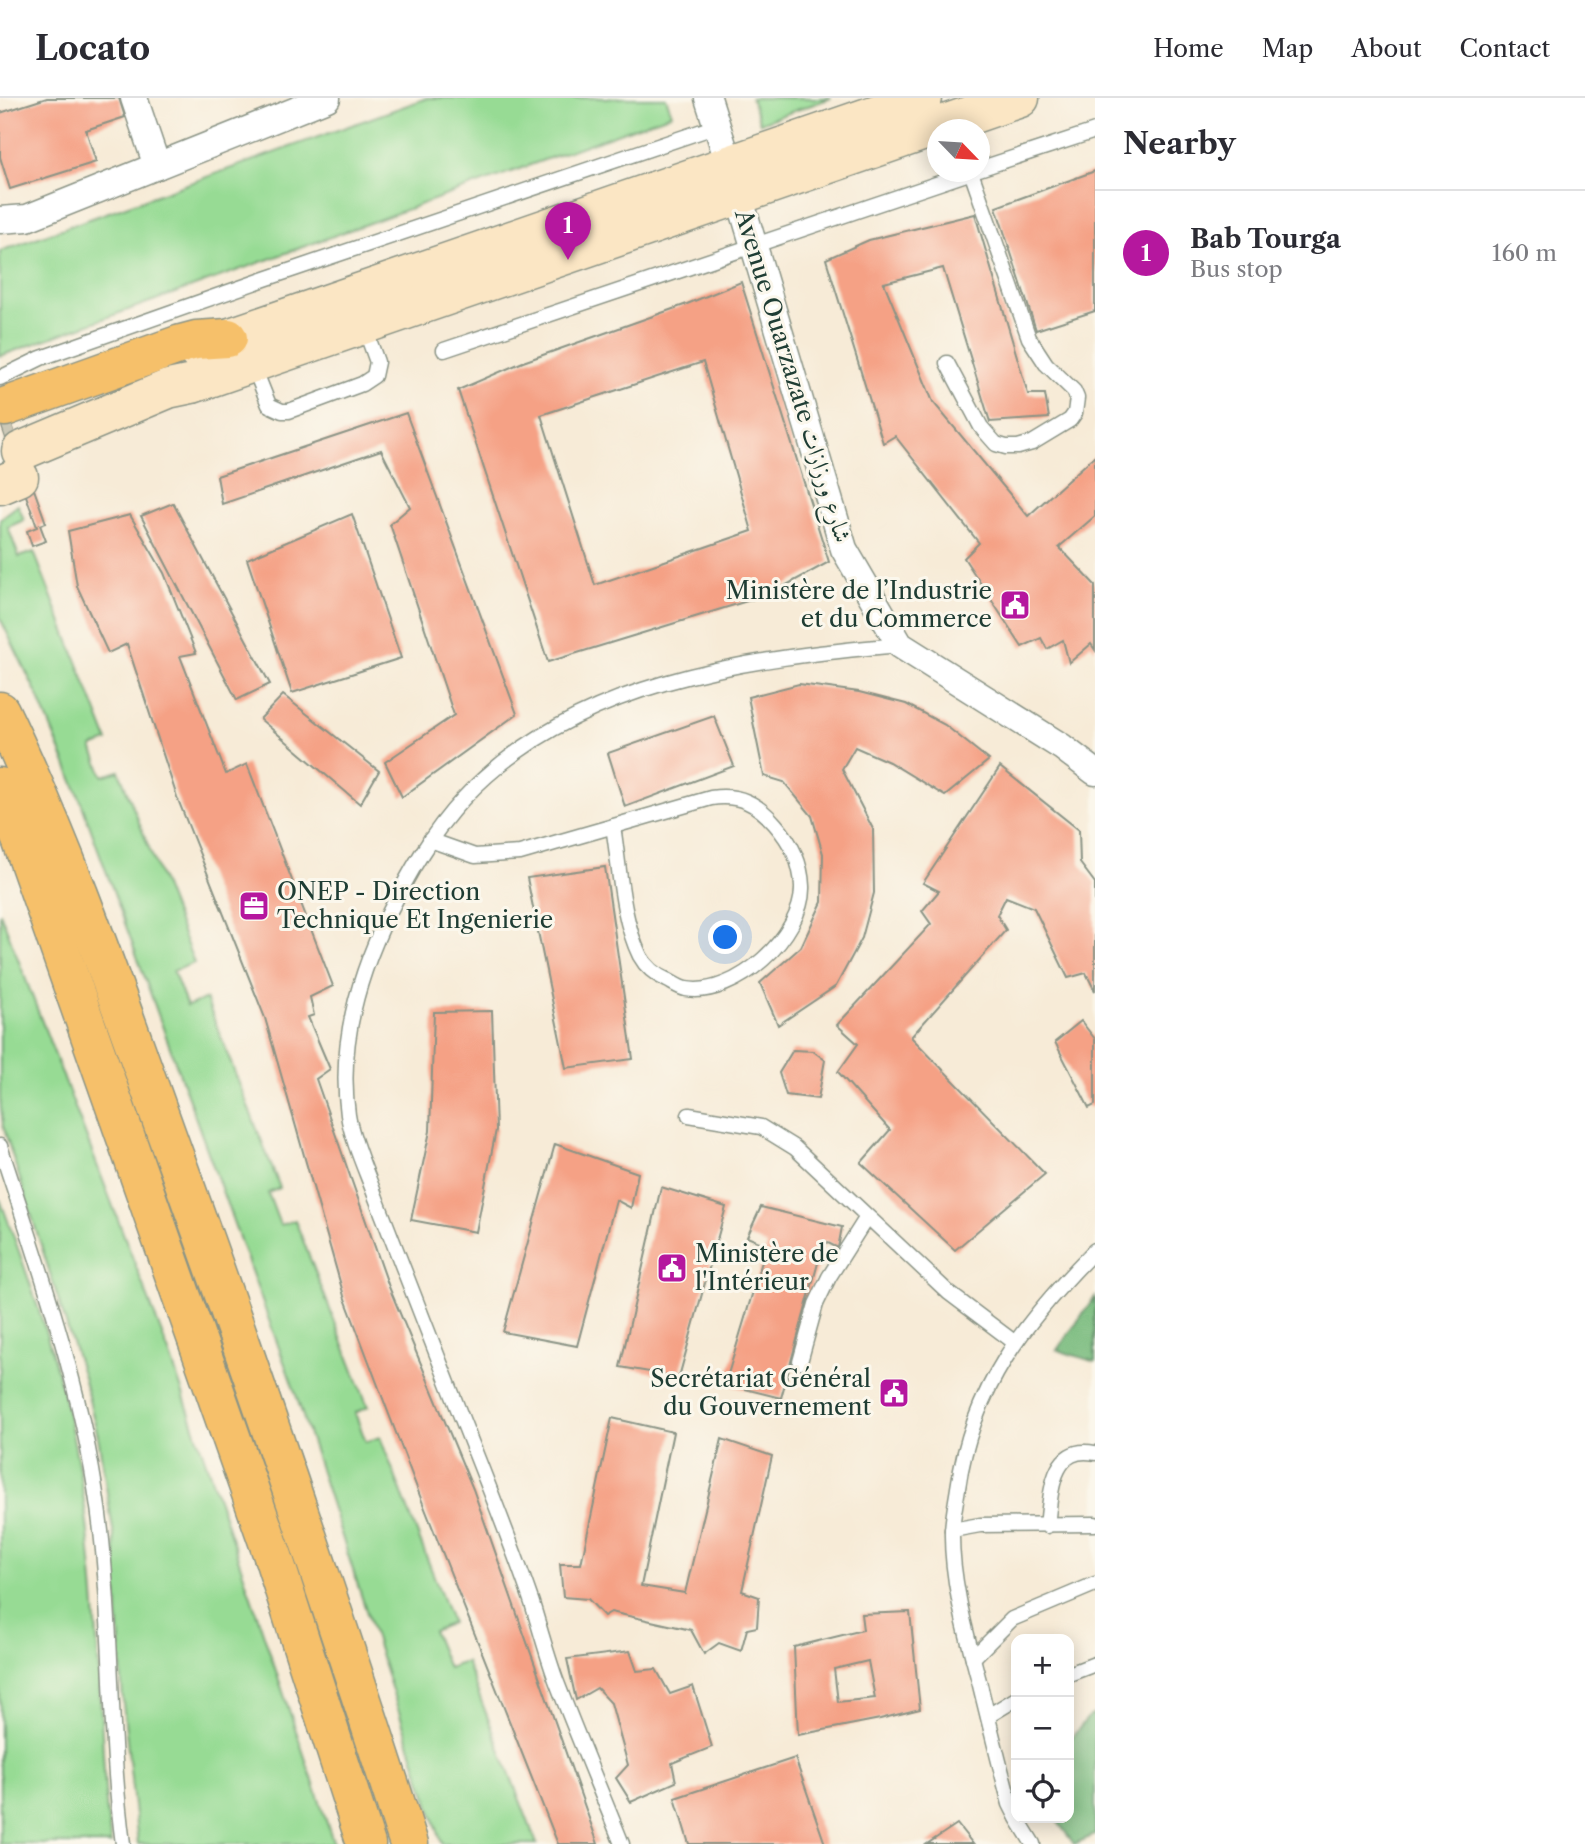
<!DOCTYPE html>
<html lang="en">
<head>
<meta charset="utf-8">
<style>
  :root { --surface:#fff; --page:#f7f7f7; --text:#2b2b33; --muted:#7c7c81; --line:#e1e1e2; --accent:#b5179e }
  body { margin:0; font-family:"Libre Caslon Text",Amiri,serif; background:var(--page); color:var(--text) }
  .controls { position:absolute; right:21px; bottom:21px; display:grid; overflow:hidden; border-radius:14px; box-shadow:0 4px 18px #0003 }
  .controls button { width:63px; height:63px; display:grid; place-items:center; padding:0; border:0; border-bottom:2px solid var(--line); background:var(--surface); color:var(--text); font:35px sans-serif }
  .compass { position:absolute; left:927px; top:21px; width:63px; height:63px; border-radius:50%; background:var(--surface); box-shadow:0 4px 18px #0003; rotate:115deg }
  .you { position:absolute; left:726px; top:840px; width:24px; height:24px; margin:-18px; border:5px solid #fff; border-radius:50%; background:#1a73e8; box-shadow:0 0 0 10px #1a73e833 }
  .badge { display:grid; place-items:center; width:46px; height:46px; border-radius:50%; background:var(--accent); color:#fff; font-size:23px; font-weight:700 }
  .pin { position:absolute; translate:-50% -58px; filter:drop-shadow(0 2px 4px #0008) }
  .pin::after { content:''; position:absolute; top:37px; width:24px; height:21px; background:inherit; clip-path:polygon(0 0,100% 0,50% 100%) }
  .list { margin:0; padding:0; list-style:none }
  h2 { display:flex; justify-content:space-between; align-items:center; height:91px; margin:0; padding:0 28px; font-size:30px }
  h2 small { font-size:23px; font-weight:400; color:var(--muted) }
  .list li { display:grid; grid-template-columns:46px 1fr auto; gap:21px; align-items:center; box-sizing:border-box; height:126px; padding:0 28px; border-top:2px solid var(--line) }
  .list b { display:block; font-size:26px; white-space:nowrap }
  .list p { margin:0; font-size:23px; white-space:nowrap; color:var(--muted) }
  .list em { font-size:23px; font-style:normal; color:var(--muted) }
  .icon { flex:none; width:38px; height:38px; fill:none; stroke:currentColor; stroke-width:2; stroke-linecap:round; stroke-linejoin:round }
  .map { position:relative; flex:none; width:1095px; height:1746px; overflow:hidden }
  header { display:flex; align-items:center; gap:42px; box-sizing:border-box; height:98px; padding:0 35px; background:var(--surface); border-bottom:2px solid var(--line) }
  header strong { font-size:33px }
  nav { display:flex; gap:38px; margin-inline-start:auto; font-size:24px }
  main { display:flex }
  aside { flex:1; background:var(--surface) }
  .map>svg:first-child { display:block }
  .green { fill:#97db94; stroke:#5b8c64; stroke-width:2 }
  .forest { fill:#79bb7e; stroke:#4c7c59; stroke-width:2 }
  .building { fill:#f5a185; fill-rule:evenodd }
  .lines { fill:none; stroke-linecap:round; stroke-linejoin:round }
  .secondary-tunnel { stroke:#ccc8b6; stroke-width:38; stroke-dasharray:38 19; stroke-linecap:butt }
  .lane-casing { stroke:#8b9486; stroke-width:17 }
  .street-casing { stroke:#8b9486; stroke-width:29 }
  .secondary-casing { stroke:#8b9486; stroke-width:41 }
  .primary-casing { stroke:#8b9486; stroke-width:41 }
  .lane { stroke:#fff; stroke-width:14 }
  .street { stroke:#fff; stroke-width:26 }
  .secondary { stroke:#fbe6c4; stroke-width:38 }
  .primary { stroke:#f6c06b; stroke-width:38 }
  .labels { text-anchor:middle; stroke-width:6; stroke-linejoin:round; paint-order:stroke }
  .street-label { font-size:24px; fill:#1f3d34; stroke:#fbf7ec }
  .poi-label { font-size:24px; fill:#1f3d34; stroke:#fbf7ec; text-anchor:end }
</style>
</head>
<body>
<header>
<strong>Locato</strong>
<nav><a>Home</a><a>Map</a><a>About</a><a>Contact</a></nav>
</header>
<main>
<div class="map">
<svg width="1095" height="1746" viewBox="0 0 1095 1746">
  <rect width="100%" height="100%" fill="#fbf7ec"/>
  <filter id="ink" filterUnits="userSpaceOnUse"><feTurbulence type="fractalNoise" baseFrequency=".0143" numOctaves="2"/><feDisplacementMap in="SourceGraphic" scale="14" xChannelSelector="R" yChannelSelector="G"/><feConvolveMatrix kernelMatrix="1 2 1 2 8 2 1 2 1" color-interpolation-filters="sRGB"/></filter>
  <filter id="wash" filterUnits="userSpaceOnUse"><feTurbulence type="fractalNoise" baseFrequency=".00686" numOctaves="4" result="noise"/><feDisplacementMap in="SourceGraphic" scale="28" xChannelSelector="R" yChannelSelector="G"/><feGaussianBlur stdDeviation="1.57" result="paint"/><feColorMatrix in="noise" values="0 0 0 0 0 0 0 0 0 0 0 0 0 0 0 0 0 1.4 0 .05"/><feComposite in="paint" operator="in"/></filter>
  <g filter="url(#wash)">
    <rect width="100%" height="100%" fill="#f7ebd7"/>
    <!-- green -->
    <g class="green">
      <polygon points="427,0 666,0 672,16 0,258 0,153"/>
      <polygon points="751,0 831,0 760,25"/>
      <polygon points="18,407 24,422 8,429 19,459 34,454 108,643 92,649 103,678 119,673 194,865 173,873 187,908 206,901 280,1090 268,1095 280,1127 295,1122 368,1309 355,1315 366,1344 380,1339 452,1525 433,1533 448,1570 466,1564 537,1746 442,1746 295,1294 77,693 38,598 0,520 0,421"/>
      <polygon points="0,814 171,1260 334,1746 138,1746 123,1605 114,1438 98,1338 84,1282 3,1028 0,1001"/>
      <path d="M 0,1101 C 34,1193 66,1286 81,1383 C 98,1490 99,1599 106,1707 L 111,1746 L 0,1746 Z"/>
    </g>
    <!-- forest -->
    <g class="forest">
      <polygon points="1095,1199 1095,1264 1057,1252"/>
      <polygon points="1095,1616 1095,1737 1074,1746 1055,1720 1069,1720 1069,1643 1089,1618"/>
    </g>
    <g id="blocks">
      <!-- building -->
      <g class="building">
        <polygon points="47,0 119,0 125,19 86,32 96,64 10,91 0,59 0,15"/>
        <polygon points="1095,73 1095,213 1036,232 996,109"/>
        <polygon points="975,116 1028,296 1045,296 1049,320 990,324 943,170 884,185 933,304 1028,418 1095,358 1095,418 1059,449 1095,487 1095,552 1091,546 1069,565 1063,542 1047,551 1041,540 1022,549 964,460 979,445 895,338 883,345 826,161 869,142"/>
        <path d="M 741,184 L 829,464 L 770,496 L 548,564 L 458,292 L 523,264 L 687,206 ZM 703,264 L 752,433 L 595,487 L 541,317 Z"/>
        <polygon points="0,296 46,425 40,427 46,443 32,448 27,433 37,429 0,323"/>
        <polygon points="406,315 517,616 402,699 385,664 454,617 390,426 410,409 381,352 222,406 217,378"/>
        <polygon points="173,405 270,586 237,602 141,418"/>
        <polygon points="352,416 401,560 292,595 247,461"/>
        <polygon points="130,417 164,475 196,555 180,558 226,676 247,666 333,888 310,899 314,917 308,919 330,971 316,981 389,1189 473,1391 598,1746 558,1746 420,1398 344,1198 265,920 177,699 127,546 108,555 77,488 68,433"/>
        <polygon points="799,586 859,594 906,606 945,627 989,662 945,698 889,664 855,649 842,671 873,731 874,795 862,840 836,888 778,927 760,885 801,849 822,804 823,756 812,718 784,684 764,678 748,599"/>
        <polygon points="283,597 379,673 360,706 260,621"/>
        <polygon points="714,618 734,668 625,709 608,655"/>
        <polygon points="1000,669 1079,732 1080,765 1095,785 1095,893 1086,875 1068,880 1034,810 1006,799 997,817 1006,832 911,939 1045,1076 955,1152 861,1065 890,1032 838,974 858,946 837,927 931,826 922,813 939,793 923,785"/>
        <polygon points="605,769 633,961 566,970 527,780"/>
        <polygon points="492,913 496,1032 476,1134 411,1122 430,1033 434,914"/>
        <polygon points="1081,923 1095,941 1095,1007 1089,1010 1055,944"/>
        <polygon points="793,952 813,953 825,962 818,1001 786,997 779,975"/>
        <polygon points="555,1046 638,1075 631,1110 616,1102 577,1248 503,1234"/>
        <polygon points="661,1089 726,1109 679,1279 620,1269"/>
        <polygon points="761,1109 842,1129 838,1150 824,1143 781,1300 725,1286 767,1147 747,1139"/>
        <polygon points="612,1320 673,1334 641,1488 685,1495 722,1341 772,1358 742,1493 759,1499 757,1529 747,1531 741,1553 719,1545 704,1556 691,1532 611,1514 604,1518 588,1501 563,1499 560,1466 581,1466"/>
        <path d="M 910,1514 L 920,1611 L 880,1621 L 798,1637 L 794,1549 L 863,1532 L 861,1516 ZM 868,1563 L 875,1600 L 838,1604 L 834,1571 Z"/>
        <polygon points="630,1553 637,1573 656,1571 670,1596 693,1588 712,1649 672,1665 676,1684 631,1704 616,1680 628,1667 611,1605 597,1590 576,1602 567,1561"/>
        <polygon points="795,1660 825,1746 689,1746 675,1700"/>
        <polygon points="957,1726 973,1746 927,1746"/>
      </g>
    </g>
  </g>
  <g filter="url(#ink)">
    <use href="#blocks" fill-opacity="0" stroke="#8b9486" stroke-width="2"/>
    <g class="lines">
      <!-- secondary-tunnel -->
      <polyline class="secondary-tunnel" points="4,334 13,331"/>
      <!-- lane casing -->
      <g class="lane-casing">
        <g id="lane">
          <polyline points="979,71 1095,33"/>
          <polyline points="444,252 972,74"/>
          <polyline points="947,265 981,329 996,346 1006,349 1018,349 1032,345 1070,322 1075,315 1077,300 1074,293 1046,266 1029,240 971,74"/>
          <polyline points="253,267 269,307 282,313 289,313 362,286 374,278 377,264 364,228"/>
          <polyline points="0,280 41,260 265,181 717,28"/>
          <path d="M 430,742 L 475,758 L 520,755 L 711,700 C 739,696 757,705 775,726 C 791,744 801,764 802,788 C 804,837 735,900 686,891 C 680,890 673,885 667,882 C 656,877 646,869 640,858 C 621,819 620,771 613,728"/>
          <polyline points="689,1017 761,1029 795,1050 949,1195 1014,1244"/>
          <path d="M 0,1048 C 41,1174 86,1300 101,1433 C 113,1537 109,1642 123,1746"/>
          <polyline points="800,1264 816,1206 829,1179 867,1119"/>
          <path d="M 1047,1428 C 1051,1396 1051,1346 1095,1355"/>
          <polyline points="952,1432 980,1427 1095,1426"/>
          <polyline points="973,1560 1012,1521 1095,1486"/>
          <polyline points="1069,1576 1095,1566"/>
          <polyline points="988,1618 1016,1601"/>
          <path d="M 1016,1718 L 1010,1706 C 999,1665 989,1624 979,1583 C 966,1534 951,1482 952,1432 C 953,1418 956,1403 958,1390 C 972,1289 1026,1222 1095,1152"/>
          <polyline points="1017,1720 1033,1746"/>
          <path d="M 622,1746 C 600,1691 577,1637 556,1582 C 547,1557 540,1531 532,1505 C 506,1429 475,1355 446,1280 C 423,1220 399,1160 376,1100 C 367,1075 352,1043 348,1017 C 338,946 358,878 389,815 C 409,775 432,734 463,701 C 573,583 748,560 900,547"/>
        </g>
      </g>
      <!-- street casing -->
      <g class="street-casing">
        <g id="street">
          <polyline points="134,0 157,68"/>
          <polyline points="708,0 729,66"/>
          <polyline points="739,98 844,451 900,547 1062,649 1095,674"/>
          <polyline points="0,122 27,120 327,0"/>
        </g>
      </g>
      <!-- secondary casing -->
      <g class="secondary-casing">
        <g id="secondary">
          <polyline points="198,254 228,240 923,0"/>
          <polyline points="21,353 168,291 192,286 1020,0"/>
          <polyline points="0,387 19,379"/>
        </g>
      </g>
      <!-- primary casing -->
      <g class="primary-casing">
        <g id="primary">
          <polyline points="5,309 181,246 196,242 228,240"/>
          <path d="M 0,613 C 66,749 115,893 166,1035 C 252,1271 332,1508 409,1746"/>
          <polyline points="0,689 22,744 274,1461 366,1746"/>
        </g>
      </g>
      <!-- lane -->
      <use href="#lane" class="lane"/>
      <!-- street -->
      <use href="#street" class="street"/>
      <!-- secondary -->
      <use href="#secondary" class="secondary"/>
      <!-- primary -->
      <use href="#primary" class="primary"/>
    </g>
  </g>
  <!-- icons -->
  <defs>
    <g id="civic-square" transform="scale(1.575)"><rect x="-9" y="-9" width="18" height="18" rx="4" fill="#b5179e" stroke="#fbf7ec"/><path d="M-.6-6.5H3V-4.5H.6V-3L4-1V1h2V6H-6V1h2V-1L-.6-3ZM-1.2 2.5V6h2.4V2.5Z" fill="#fff"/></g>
    <g id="office-square" transform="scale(1.575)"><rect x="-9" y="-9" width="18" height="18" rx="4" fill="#b5179e" stroke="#fbf7ec"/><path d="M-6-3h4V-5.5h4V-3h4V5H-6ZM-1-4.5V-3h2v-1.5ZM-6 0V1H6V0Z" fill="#fff"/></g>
  </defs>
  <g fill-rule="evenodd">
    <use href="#civic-square" x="1015" y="507"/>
    <use href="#office-square" x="254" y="808"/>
    <use href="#civic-square" x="672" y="1170"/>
    <use href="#civic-square" x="894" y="1295"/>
  </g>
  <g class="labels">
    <!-- street labels -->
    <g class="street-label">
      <text transform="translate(793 278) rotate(73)" y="8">Avenue Ouarzazate شارع ورزازات</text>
    </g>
    <!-- poi labels -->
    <g class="poi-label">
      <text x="992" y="501">Ministère de l’Industrie<tspan x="992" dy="28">et du Commerce</tspan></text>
      <text x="277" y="802" text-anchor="start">ONEP - Direction<tspan x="277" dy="28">Technique Et Ingenierie</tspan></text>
      <text x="695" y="1164" text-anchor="start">Ministère de<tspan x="695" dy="28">l'Intérieur</tspan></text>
      <text x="871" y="1289">Secrétariat Général<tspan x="871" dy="28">du Gouvernement</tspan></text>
    </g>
  </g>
</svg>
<div class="controls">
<button>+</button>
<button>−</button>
<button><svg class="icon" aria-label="locate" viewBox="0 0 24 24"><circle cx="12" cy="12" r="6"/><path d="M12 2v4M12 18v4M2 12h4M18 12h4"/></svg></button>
</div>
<svg class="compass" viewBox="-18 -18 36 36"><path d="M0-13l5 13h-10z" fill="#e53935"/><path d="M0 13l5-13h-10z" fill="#7c7c81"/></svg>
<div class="you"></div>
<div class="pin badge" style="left:568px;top:162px">1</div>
</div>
<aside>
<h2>Nearby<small></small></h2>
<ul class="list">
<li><span class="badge">1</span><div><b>Bab Tourga</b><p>Bus stop</p></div><em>160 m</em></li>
</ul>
</aside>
</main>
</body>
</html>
